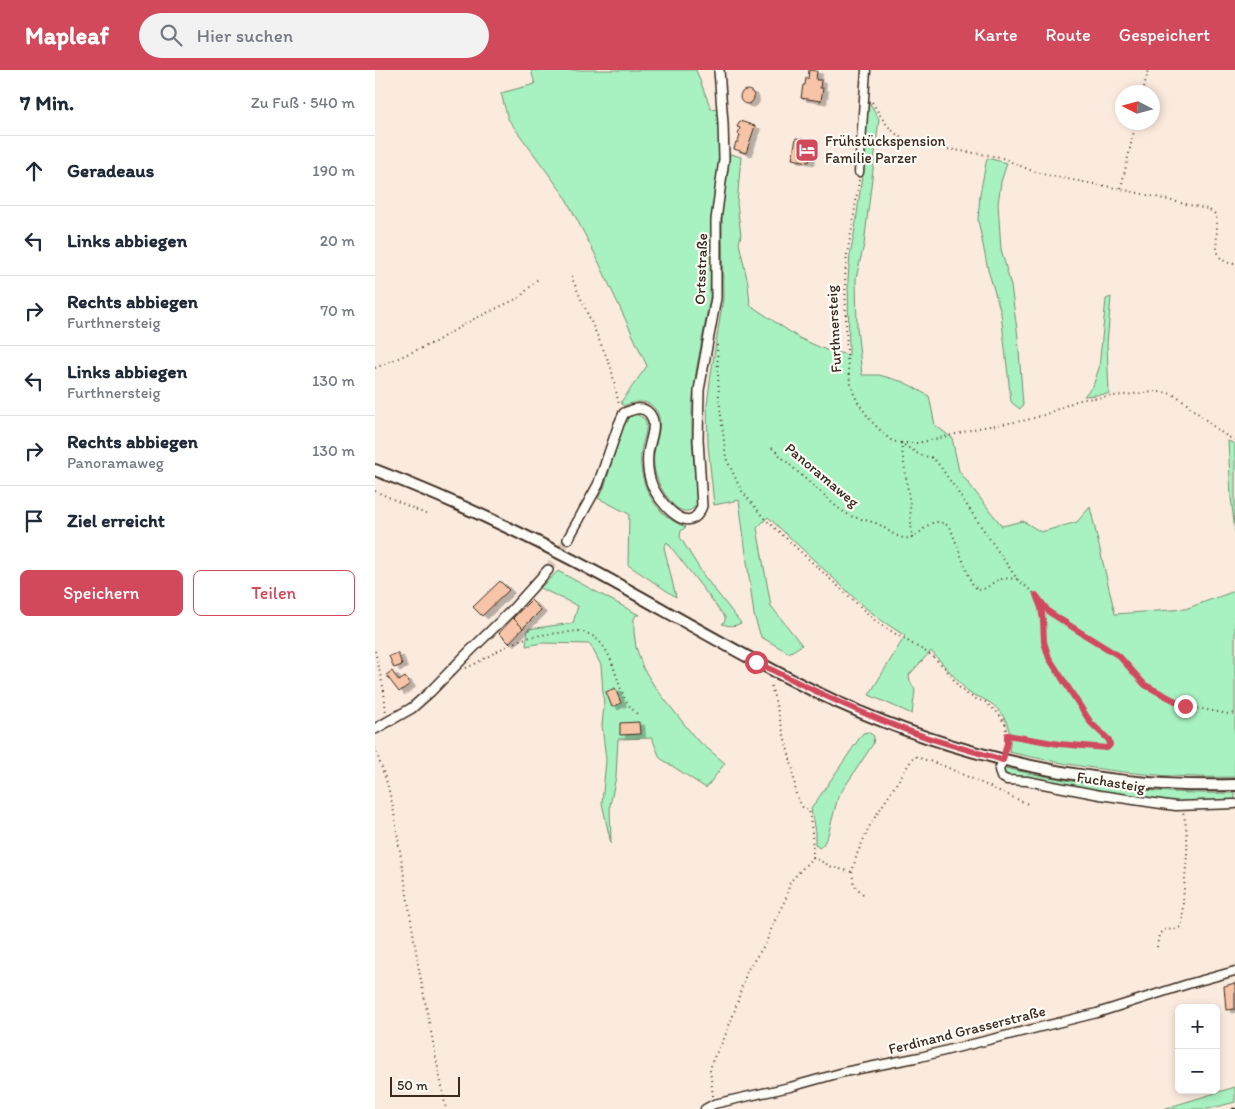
<!DOCTYPE html>
<html lang="de">
<head>
<meta charset="utf-8">
<style>
  :root { --surface:#fff; --page:#f2f2f3; --text:#1f2937; --muted:#747a83; --line:#e0e1e3; --accent:#d1495b }
  body { margin:0; font-family:Itim,sans-serif; background:var(--page); color:var(--text) }
  .controls { position:absolute; right:15px; bottom:15px; display:grid; overflow:hidden; border-radius:8px; box-shadow:0 2px 8px #0003 }
  .controls button { width:45px; height:45px; display:grid; place-items:center; padding:0; border:0; border-bottom:1px solid var(--line); background:var(--surface); color:var(--text); font:25px sans-serif }
  .compass { position:absolute; left:740px; top:15px; width:45px; height:45px; border-radius:50%; background:var(--surface); box-shadow:0 2px 8px #0003; rotate:276deg }
  .scale { position:absolute; left:15px; bottom:12px; width:70px; box-sizing:border-box; padding-left:5px; border:2px solid #3b2a1e; border-top:0; font-size:14px; line-height:18px; white-space:nowrap; color:#3b2a1e; -webkit-text-stroke:4px #fdfcf7; paint-order:stroke }
  .stop { position:absolute; width:15px; height:15px; margin:-11px; border:4px solid #d1495b; border-radius:50%; background:#fff }
  .stop.end { background:#d1495b; border-color:#fff; box-shadow:0 1px 5px #0008 }
  .list { margin:0; padding:0; list-style:none }
  h2 { display:flex; justify-content:space-between; align-items:center; height:65px; margin:0; padding:0 20px; font-size:21px }
  h2 small { font-size:16px; font-weight:400; color:var(--muted) }
  .list li { display:grid; grid-template-columns:32px 1fr auto; gap:15px; align-items:center; box-sizing:border-box; height:70px; padding:0 20px; border-top:1px solid var(--line) }
  .list b { display:block; font-size:19px; white-space:nowrap }
  .list p { margin:0; font-size:16px; white-space:nowrap; color:var(--muted) }
  .list em { font-size:16px; font-style:normal; color:var(--muted) }
  .actions { display:flex; gap:10px; padding:15px 20px }
  .actions a { flex:1; padding:11px 0; border:1px solid var(--accent); border-radius:8px; text-align:center; font-size:18px; color:var(--accent) }
  .actions .main { background:var(--accent); color:#fff }
  .icon { flex:none; width:28px; height:28px; fill:none; stroke:currentColor; stroke-width:2; stroke-linecap:round; stroke-linejoin:round }
  .map { position:relative; flex:none; width:860px; height:1039px; overflow:hidden }
  header { display:flex; align-items:center; gap:30px; box-sizing:border-box; height:70px; padding:0 25px; background:var(--accent); color:#fff }
  header strong { font-size:24px }
  nav { display:flex; gap:28px; margin-inline-start:auto; font-size:18px }
  .search { width:350px; height:45px; background:var(--page); display:flex; align-items:center; gap:12px; box-sizing:border-box; padding:0 18px; border-radius:28px; color:var(--muted); font-size:19px }
  main { display:flex }
  aside { flex:1; background:var(--surface) }
  .map>svg:first-child { display:block }
  .green { fill:#a8f1c0; stroke:#728e6f }
  .building { fill:#f7c4a8; stroke:#3b2a1e; filter:url(#shadow) }
  .lines { fill:none; stroke-linecap:round; stroke-linejoin:round }
  .tertiary-tunnel { stroke:#d5c4b8; stroke-width:9; stroke-dasharray:9 4.5; stroke-linecap:butt }
  .minor-casing { stroke:#3b2a1e; stroke-width:11 }
  .tertiary-casing { stroke:#3b2a1e; stroke-width:12 }
  .secondary-casing { stroke:#3b2a1e; stroke-width:14 }
  .path { stroke:#3b2a1e; stroke-width:2; stroke-dasharray:1 4; stroke-linecap:butt }
  .minor { stroke:#fdfcf7; stroke-width:8 }
  .tertiary { stroke:#fdfcf7; stroke-width:9 }
  .secondary { stroke:#fdfcf7; stroke-width:10 }
  .rail { stroke:#3b2a1e; stroke-width:2.5 }
  .route { stroke:#d1495b; stroke-width:6 }
  .labels { text-anchor:middle; stroke-width:4.5; stroke-linejoin:round; paint-order:stroke }
  .poi-label { font-size:15px; fill:#3b2a1e; stroke:#fdfcf7; text-anchor:start }
  .street-label { font-size:15px; fill:#3b2a1e; stroke:#fdfcf7 }
</style>
</head>
<body>
<header>
<strong>Mapleaf</strong>
<div class="search"><svg class="icon" aria-label="search" viewBox="0 0 24 24"><circle cx="10" cy="10" r="6"/><path d="M15 15l6 6"/></svg>Hier suchen</div>
<nav><a>Karte</a><a>Route</a><a>Gespeichert</a></nav>
</header>
<main>
<aside>
<h2>7 Min.<small>Zu Fuß · 540 m</small></h2>
<ul class="list">
<li><svg class="icon" aria-label="ahead" viewBox="0 0 24 24"><path d="M12 20V5M6 11l6-6 6 6"/></svg><div><b>Geradeaus</b></div><em>190 m</em></li>
<li><svg class="icon" aria-label="left" viewBox="0 0 24 24"><path d="M17 20v-9H6M10 6l-5 5 5 5"/></svg><div><b>Links abbiegen</b></div><em>20 m</em></li>
<li><svg class="icon" aria-label="right" viewBox="0 0 24 24"><path d="M7 20v-9h11M14 6l5 5-5 5"/></svg><div><b>Rechts abbiegen</b><p>Furthnersteig</p></div><em>70 m</em></li>
<li><svg class="icon" aria-label="left" viewBox="0 0 24 24"><path d="M17 20v-9H6M10 6l-5 5 5 5"/></svg><div><b>Links abbiegen</b><p>Furthnersteig</p></div><em>130 m</em></li>
<li><svg class="icon" aria-label="right" viewBox="0 0 24 24"><path d="M7 20v-9h11M14 6l5 5-5 5"/></svg><div><b>Rechts abbiegen</b><p>Panoramaweg</p></div><em>130 m</em></li>
<li><svg class="icon" aria-label="arrive" viewBox="0 0 24 24"><path d="M6 21V4h12l-3 4 3 4H6"/></svg><div><b>Ziel erreicht</b></div></li>
</ul>
<div class="actions"><a class="main">Speichern</a><a>Teilen</a></div>
</aside>
<div class="map">
<svg width="860" height="1039" viewBox="0 0 860 1039">
  <defs>
    <filter id="shadow"><feDropShadow dx="5.5" dy="3" stdDeviation="0" flood-color="#0004"/></filter>
  </defs>
  <rect width="100%" height="100%" fill="#fbebdf"/>
  <filter id="ink" filterUnits="userSpaceOnUse"><feTurbulence type="fractalNoise" baseFrequency=".02" numOctaves="2"/><feDisplacementMap in="SourceGraphic" scale="10" xChannelSelector="R" yChannelSelector="G"/><feConvolveMatrix kernelMatrix="1 2 1 2 8 2 1 2 1" color-interpolation-filters="sRGB"/></filter>
  <g filter="url(#ink)">
    <!-- green -->
    <g class="green">
      <path d="M 156,0 L 321,0 L 336,39 L 343,38 L 345,91 L 336,149 L 335,227 L 321,302 L 317,336 L 317,370 L 322,434 C 318,440 313,443 306,440 C 300,438 296,432 292,427 C 283,415 277,399 279,384 C 281,369 290,352 280,339 C 272,328 259,332 248,336 L 246,332 L 272,296 L 220,184 L 189,125 L 133,49 L 126,23 L 160,14 Z"/>
      <path d="M 493,30 L 504,49 L 489,175 L 481,208 L 482,257 L 487,305 L 504,305 L 529,312 L 554,326 L 560,355 L 577,368 L 584,401 L 627,456 L 648,451 L 666,462 L 702,452 L 715,437 L 740,544 L 810,539 L 860,521 L 860,707 C 783,709 708,699 634,682 C 638,662 631,641 612,631 C 606,627 600,626 594,623 L 556,581 L 534,605 L 535,611 L 540,620 L 537,644 L 494,625 L 530,566 L 506,550 L 487,535 L 393,447 L 382,458 L 396,536 L 427,575 L 414,583 L 386,567 L 379,545 L 364,430 L 339,435 L 333,375 L 332,335 L 336,304 L 348,229 L 347,142 L 355,84 L 366,87 L 362,134 L 366,165 L 364,173 L 373,213 L 375,235 L 424,268 L 451,280 L 474,285 L 473,208 L 475,185 L 480,159 L 487,106 Z"/>
      <polygon points="612,88 632,93 626,112 623,134 626,179 636,216 643,267 648,335 645,339 636,332 626,243 613,200 603,150 605,124"/>
      <polygon points="736,227 732,274 734,324 709,326 718,316 724,298 731,229"/>
      <path d="M 261,344 L 270,349 C 274,361 267,371 266,383 C 263,414 281,447 311,457 L 306,461 L 305,467 L 329,506 L 366,553 C 359,557 354,556 347,554 L 350,551 L 350,547 L 292,472 L 289,477 L 301,527 L 253,495 L 254,444 L 223,428 L 229,418 L 248,356 L 253,347 Z"/>
      <polygon points="853,371 860,374 860,462 856,427"/>
      <polygon points="183,501 264,545 261,545 259,549 259,562 261,577 268,598 280,617 321,669 350,693 331,718 285,688 277,668 243,669 241,707 235,735 236,774 227,733 231,690 227,655 229,636 226,595 215,574 167,573 151,576 153,559 198,553 203,536 165,518"/>
      <polygon points="493,662 499,666 498,674 463,727 453,765 448,775 444,778 440,774 440,762 436,739 488,663"/>
      <path d="M 630,698 C 706,715 783,725 860,723 L 860,732 L 801,733 L 633,708 L 628,705 L 627,702 L 628,699 Z"/>
      <polygon points="860,1017 860,1032 834,1039 788,1039"/>
    </g>
    <!-- building -->
    <g class="building">
      <polygon points="434,0 442,1 441,10 446,10 445,18 448,18 446,31 426,28 428,15 430,15 431,8 433,9"/>
      <circle cx="372" cy="27" r="7"/>
      <polygon points="365,51 380,56 371,83 359,79 361,72 363,72 365,65 363,64 365,58 362,57"/>
      <polygon points="421,68 438,71 434,92 417,89"/>
      <polygon points="125,511 134,520 107,546 98,537"/>
      <polygon points="156,530 166,540 148,558 138,548"/>
      <polygon points="138,548 148,558 134,573 124,563"/>
      <polygon points="23,583 27,595 19,598 14,586"/>
      <polygon points="17,601 24,611 30,607 35,614 24,622 11,605"/>
      <polygon points="240,618 246,633 237,637 231,622"/>
      <polygon points="264,652 265,664 245,665 245,653"/>
      <polygon points="860,913 860,939 851,940 849,916"/>
    </g>
    <g class="lines">
      <!-- tertiary-tunnel -->
      <polyline class="tertiary-tunnel" points="173,500 193,469"/>
      <!-- minor casing -->
      <g class="minor-casing">
        <g id="minor">
          <polyline points="484,102 491,0"/>
          <polyline points="628,690 624,700 626,707 632,710 652,711 725,725 793,735 801,736 860,734"/>
          <polyline points="330,1039 339,1034 415,1017 469,1002 545,987 722,943 813,914 860,901"/>
        </g>
      </g>
      <!-- tertiary casing -->
      <g class="tertiary-casing">
        <g id="tertiary">
          <path d="M 193,469 L 223,415 L 244,354 L 249,343 C 257,340 267,335 274,343 C 284,354 274,371 273,384 C 272,394 273,405 277,415 C 284,432 315,470 327,436 L 323,369 L 324,320 L 341,228 L 341,150 L 349,89 L 348,53 L 344,0"/>
          <polyline points="0,659 37,638 55,622 95,581 137,540 173,500"/>
        </g>
      </g>
      <!-- secondary casing -->
      <g class="secondary-casing">
        <path id="secondary" d="M 0,400 C 78,430 150,464 224,504 C 303,547 380,594 462,632 C 586,688 723,719 860,715"/>
      </g>
      <!-- path -->
      <g class="path">
        <polyline points="768,22 773,0"/>
        <path d="M 497,32 C 509,52 517,66 540,74 L 625,87 L 655,100 L 671,105 L 746,119 L 832,139 C 834,140 838,142 839,143 C 842,147 842,152 842,155 C 842,173 837,192 860,194"/>
        <polyline points="484,110 477,158 472,184 470,207 472,288 474,307 478,322 484,334 496,351 511,366 517,371 526,373 545,385 558,388 565,396 642,509 661,525 674,541 705,562 745,586 770,615 791,627 810,636 854,644 860,643"/>
        <polyline points="746,118 761,52"/>
        <polyline points="196,206 236,297 244,335"/>
        <polyline points="342,275 344,328 351,388 366,420 389,448 504,554 556,585 570,598 584,617 592,624 601,629 610,632 624,644 630,654 632,665 632,673 630,681"/>
        <polyline points="0,298 58,273 97,250 137,231 145,227 165,207"/>
        <path d="M 526,373 L 543,373 L 577,365 L 603,358 L 652,350 L 669,345 L 701,331 L 710,329 L 778,322 C 784,322 791,322 797,324 C 805,327 811,333 816,338 C 831,349 843,363 860,370"/>
        <polyline points="526,373 535,435 537,468"/>
        <path d="M 397,378 C 414,394 431,410 449,425 C 455,431 462,438 469,442 C 480,450 494,449 505,455 C 513,460 519,466 529,468 C 548,472 551,440 575,457 L 596,512 L 603,520 C 615,518 612,516 621,511 C 628,508 635,508 642,509"/>
        <polyline points="0,421 53,445"/>
        <polyline points="0,581 9,621 11,644"/>
        <path d="M 91,598 C 110,590 129,575 148,569 C 164,564 186,563 203,561 C 237,566 238,604 250,629 C 253,635 258,640 263,645"/>
        <polyline points="632,665 684,673 732,678 735,675 733,670 716,653 674,588 669,572 668,550 666,538 662,528"/>
        <polyline points="0,678 12,713 18,737 44,900 71,1039"/>
        <polyline points="438,787 457,797 477,802"/>
        <polyline points="488,824 479,815 477,802 482,784 495,755 539,686 569,696 655,735"/>
        <path d="M 782,877 L 784,864 L 789,860 L 800,859 L 806,857 C 809,850 807,842 808,834 C 809,804 817,772 808,743"/>
        <polyline points="338,1026 335,1000 338,989 348,971 359,943 367,916 373,899 391,873 398,854 411,828 415,812 438,787 437,762 434,740 428,738 421,725 418,700 396,615"/>
      </g>
      <!-- minor -->
      <use href="#minor" class="minor"/>
      <!-- tertiary -->
      <use href="#tertiary" class="tertiary"/>
      <!-- secondary -->
      <use href="#secondary" class="secondary"/>
      <!-- rail -->
      <polyline class="rail" points="858,1039 860,1039"/>
    </g>
  </g>
  <g class="lines" filter="url(#ink)">
    <!-- route -->
    <path class="route" d="M 381,592 C 435,619 490,646 548,666 C 574,675 601,682 628,690 L 632,673 L 632,665 L 684,674 L 732,678 L 735,675 L 734,670 L 716,653 L 674,588 L 669,572 L 668,550 L 666,538 L 661,525 L 674,542 L 705,562 L 744,586 L 770,615 L 810,636"/>
  </g>
  <!-- icons -->
  <defs>
    <g id="hotel-square" transform="scale(1.25)"><rect x="-9" y="-9" width="18" height="18" rx="4" fill="#d1495b" stroke="#fdfcf7"/><path d="M-6-4.5h1.5V1H6V5H4.5V3h-9V5H-6ZM-4 0a1.8 1.8 0 1 1 3.6 0ZM.5 0V-2.5h3Q6-2.5 6 0Z" fill="#fff"/></g>
  </defs>
  <g fill-rule="evenodd">
    <use href="#hotel-square" x="432" y="80"/>
  </g>
  <g class="labels">
    <!-- poi labels -->
    <g class="poi-label">
      <text x="450" y="76">Frühstückspension<tspan x="450" dy="17">Familie Parzer</tspan></text>
    </g>
    <!-- street labels -->
    <g class="street-label">
      <text transform="translate(326 199) rotate(-88)" y="5">Ortsstraße</text>
      <text transform="translate(459 259) rotate(-93)" y="5">Furthnersteig</text>
      <text transform="translate(447 405) rotate(40)" y="5">Panoramaweg</text>
      <text transform="translate(736 712) rotate(9)" y="5">Fuchasteig</text>
      <text transform="translate(592 960) rotate(-14)" y="5">Ferdinand Grasserstraße</text>
    </g>
  </g>
</svg>
<div class="controls">
<button>+</button>
<button>−</button>
</div>
<svg class="compass" viewBox="-18 -18 36 36"><path d="M0-13l5 13h-10z" fill="#e53935"/><path d="M0 13l5-13h-10z" fill="#747a83"/></svg>
<div class="scale">50 m</div>
<div class="stop" style="left:381px;top:592px"></div>
<div class="stop end" style="left:810px;top:636px"></div>
</div>
</main>
</body>
</html>
